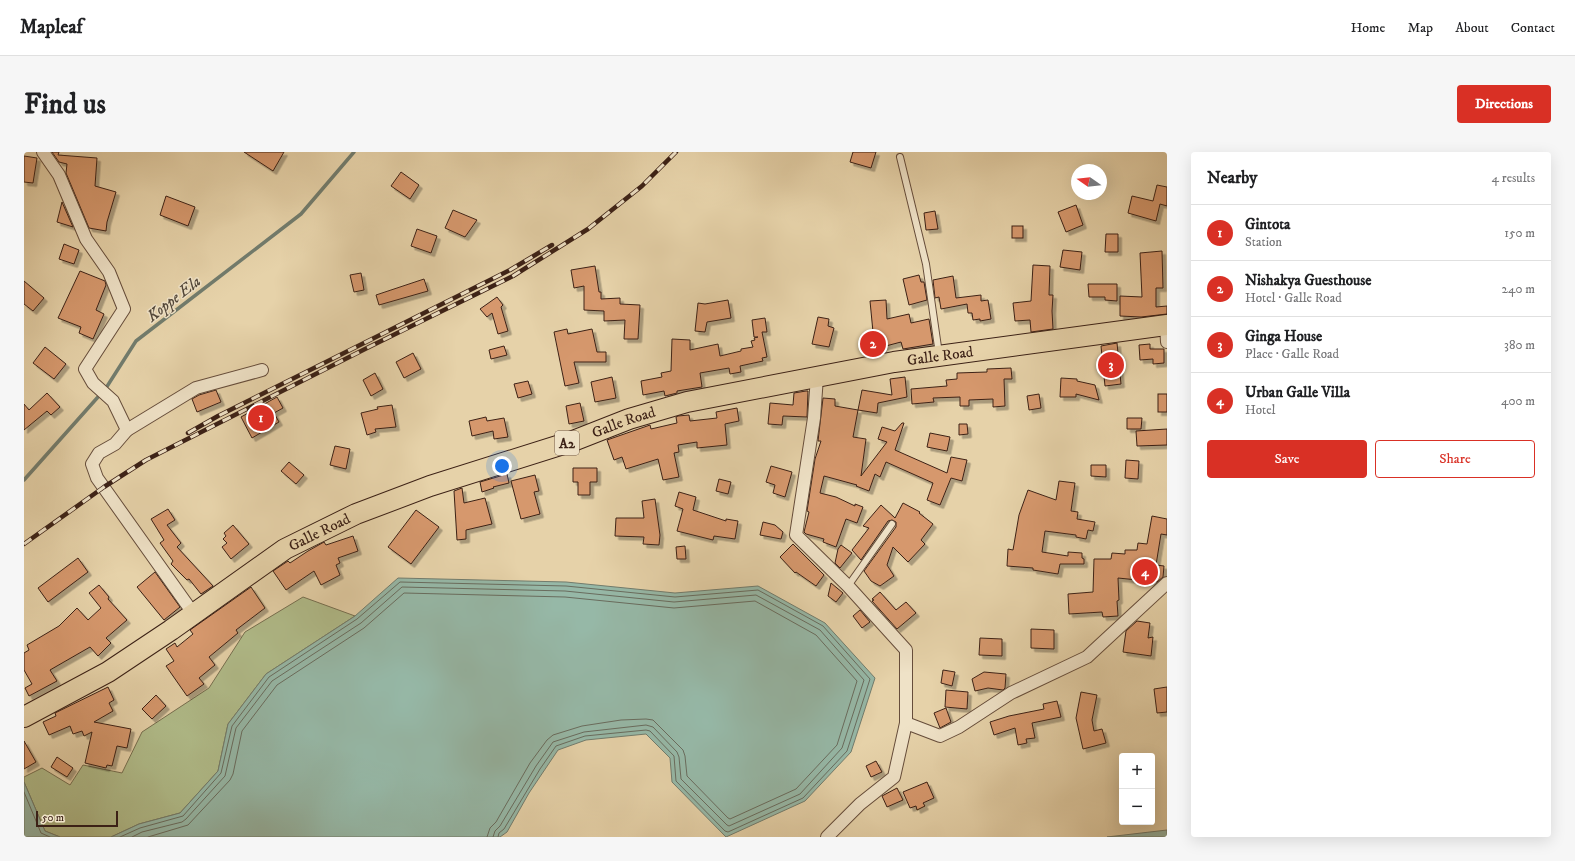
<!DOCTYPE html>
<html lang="en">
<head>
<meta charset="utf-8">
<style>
  :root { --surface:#fff; --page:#f6f6f6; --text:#202124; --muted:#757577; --line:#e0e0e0; --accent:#d93025 }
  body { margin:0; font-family:"IM FELL DW Pica",serif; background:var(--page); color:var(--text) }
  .controls { position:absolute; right:12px; bottom:12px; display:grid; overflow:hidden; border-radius:4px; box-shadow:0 4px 16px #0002 }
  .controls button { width:36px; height:36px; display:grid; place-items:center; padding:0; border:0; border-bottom:1px solid var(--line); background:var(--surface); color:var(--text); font:20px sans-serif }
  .compass { position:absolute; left:1047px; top:12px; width:36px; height:36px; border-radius:50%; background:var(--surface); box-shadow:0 4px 16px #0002; rotate:284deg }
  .scale { position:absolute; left:12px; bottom:10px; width:82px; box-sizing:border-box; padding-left:4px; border:2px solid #3c2116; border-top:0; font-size:11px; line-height:14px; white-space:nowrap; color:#3c2116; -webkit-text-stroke:3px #efe2c7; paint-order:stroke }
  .you { position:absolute; left:478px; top:314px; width:14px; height:14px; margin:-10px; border:3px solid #fff; border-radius:50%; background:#1a73e8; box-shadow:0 0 0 6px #1a73e833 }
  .badge { display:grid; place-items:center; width:26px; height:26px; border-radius:50%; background:var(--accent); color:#fff; font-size:13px; font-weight:700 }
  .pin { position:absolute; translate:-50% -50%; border:2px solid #fff; box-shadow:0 1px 4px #0006 }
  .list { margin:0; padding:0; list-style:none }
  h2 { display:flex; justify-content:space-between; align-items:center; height:52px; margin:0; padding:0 16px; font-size:17px }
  h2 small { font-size:13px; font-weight:400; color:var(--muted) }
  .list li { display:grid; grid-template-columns:26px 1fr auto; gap:12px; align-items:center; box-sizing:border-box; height:56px; padding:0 16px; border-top:1px solid var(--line) }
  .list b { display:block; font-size:15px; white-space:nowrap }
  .list p { margin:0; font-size:13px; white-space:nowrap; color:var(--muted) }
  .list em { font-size:13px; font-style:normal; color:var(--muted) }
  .actions { display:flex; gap:8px; padding:12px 16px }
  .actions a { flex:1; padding:9px 0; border:1px solid var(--accent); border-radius:4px; text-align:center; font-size:14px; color:var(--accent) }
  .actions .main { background:var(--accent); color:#fff }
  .map { position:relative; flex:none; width:1143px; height:685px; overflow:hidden; border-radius:4px }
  header { display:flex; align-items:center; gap:24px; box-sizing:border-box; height:56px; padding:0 20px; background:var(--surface); border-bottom:1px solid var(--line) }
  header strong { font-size:19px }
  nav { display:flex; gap:22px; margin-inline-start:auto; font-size:14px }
  .intro { display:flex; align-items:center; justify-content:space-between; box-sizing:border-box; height:96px; padding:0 24px }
  h1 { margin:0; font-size:28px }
  .button { padding:10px 18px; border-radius:4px; background:var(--accent); color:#fff; font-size:14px; font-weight:700 }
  main { display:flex; gap:24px; padding:0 24px }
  aside { flex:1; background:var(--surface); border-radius:4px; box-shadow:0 4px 16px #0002 }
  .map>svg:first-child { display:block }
  .green { fill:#b1bd8b; stroke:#766f50 }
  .water { fill:#96b8a7; stroke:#727c6d }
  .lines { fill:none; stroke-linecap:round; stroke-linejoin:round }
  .shore { stroke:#696c5e; stroke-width:1 }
  .stream { stroke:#727c6d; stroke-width:3.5 }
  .building { fill:#d6986d; stroke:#3c2116; filter:url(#shadow) }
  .service-casing { stroke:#664d3b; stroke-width:8 }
  .minor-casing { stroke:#664d3b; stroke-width:14 }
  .trunk-casing { stroke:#3c2116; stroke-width:22 }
  .service { stroke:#efe2c7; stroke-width:6 }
  .minor { stroke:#efe2c7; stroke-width:12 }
  .trunk { stroke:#e6d2a9; stroke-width:20 }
  .rail-casing { stroke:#3c2116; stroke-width:4.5 }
  .rail { stroke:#efe2c7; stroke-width:3; stroke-dasharray:9; stroke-linecap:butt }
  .labels { text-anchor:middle; stroke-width:3; stroke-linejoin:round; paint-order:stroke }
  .shield { fill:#efe2c7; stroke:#725b4b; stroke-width:1 }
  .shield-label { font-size:14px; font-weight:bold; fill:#3c2116 }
  .street-label { font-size:15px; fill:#3c2116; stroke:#efe2c7 }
  .water-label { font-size:16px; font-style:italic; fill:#52473a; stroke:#efe2c7 }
</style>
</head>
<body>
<header>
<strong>Mapleaf</strong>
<nav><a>Home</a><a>Map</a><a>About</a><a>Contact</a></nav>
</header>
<div class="intro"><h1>Find us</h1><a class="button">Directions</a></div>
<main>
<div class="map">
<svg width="1143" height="685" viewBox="0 0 1143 685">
  <defs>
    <filter id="shadow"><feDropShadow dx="3.5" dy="3.5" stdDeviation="0" flood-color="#0004"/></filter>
  </defs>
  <rect width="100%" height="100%" fill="#e6d2a9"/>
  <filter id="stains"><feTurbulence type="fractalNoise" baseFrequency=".005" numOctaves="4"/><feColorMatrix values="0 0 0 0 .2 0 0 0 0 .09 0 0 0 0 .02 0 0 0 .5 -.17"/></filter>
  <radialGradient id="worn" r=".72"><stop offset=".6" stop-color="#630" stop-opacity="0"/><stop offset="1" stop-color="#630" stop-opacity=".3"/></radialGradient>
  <!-- green -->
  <polygon class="green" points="279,445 331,464 242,522 204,572 194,619 156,661 115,672 87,685 36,685 21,679 0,630 0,625 18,616 46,633 59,613 98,621 118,580 185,536 221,480"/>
  <!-- water -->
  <g class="water">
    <polygon points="374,426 542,430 651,441 734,434 801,471 851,526 827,600 781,649 702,685 648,630 646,606 622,582 562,588 534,598 505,641 483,680 476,685 87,685 115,672 156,661 194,619 204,572 242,522 331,464"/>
    <polygon points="0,630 21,679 36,685 0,685"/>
    <polygon points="1143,678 1143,685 1083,685"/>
  </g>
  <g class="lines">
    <!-- shore -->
    <g class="shore">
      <polyline points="0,640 17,681 26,685"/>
      <polyline points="96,685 116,676 159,664 197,621 208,574 245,525 333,467 376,430 542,434 651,445 734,438 799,474 846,527 823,599 779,646 704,680 701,679 652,629 650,604 626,579 622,578 561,584 532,594 516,617 480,677 475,681 474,685"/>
      <polyline points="108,685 118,680 158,670 162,667 201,624 212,576 248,529 337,471 378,435 541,439 650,450 732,443 796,478 840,528 818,596 776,642 705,674 703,673 657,627 655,605 653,600 629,575 622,573 560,580 529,590 512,614 476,674 471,679 469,685"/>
      <polyline points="124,685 164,673 206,628 209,622 218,579 253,533 340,476 380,441 541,445 650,456 731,449 792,483 833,529 813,593 772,637 706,667 704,666 663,624 661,604 659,598 629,568 622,567 597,568 558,574 529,583 523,588 506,611 472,670 466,676 463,685"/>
    </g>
    <!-- stream -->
    <polyline class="stream" points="0,328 82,236 112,189 277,62 330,0"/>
  </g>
  <!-- building -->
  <g class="building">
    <polygon points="28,0 35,0 34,3 73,6 71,34 92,40 83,70 82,79 65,76 42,21 43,12 35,10"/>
    <polygon points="220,0 260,0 249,19"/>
    <polygon points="829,0 852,0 847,16 826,10"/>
    <polygon points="0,4 13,6 9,31 0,30"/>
    <polygon points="377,20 395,33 386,47 367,34"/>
    <polygon points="1133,33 1143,35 1143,54 1136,52 1132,69 1104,61 1108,44 1129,49"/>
    <polygon points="142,44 171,55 164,74 136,63"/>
    <polygon points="38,50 49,75 33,70"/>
    <polygon points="1052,53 1059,73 1042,80 1034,60"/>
    <polygon points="429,58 453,68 441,85 421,76"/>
    <polygon points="911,59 914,77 902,78 900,61"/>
    <rect x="988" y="74" width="11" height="12"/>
    <polygon points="393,77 413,84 407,101 387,94"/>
    <polygon points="1082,82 1094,82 1094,100 1081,100"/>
    <polygon points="40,92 55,98 50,112 35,107"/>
    <polygon points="1039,98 1058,100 1056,118 1036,115"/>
    <polygon points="1138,99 1139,136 1132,136 1132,155 1143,154 1143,162 1117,165 1096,164 1096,144 1118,145 1116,101"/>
    <polygon points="1009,113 1026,114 1025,143 1029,143 1028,159 1029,177 1007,180 1006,168 991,169 989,151 1007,149"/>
    <polygon points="571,114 575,140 577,140 577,147 596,146 596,152 616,153 614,187 600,187 601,168 580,169 580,159 560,158 560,134 550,136 547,118"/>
    <polygon points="56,119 81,129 82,133 72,158 80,162 69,187 55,181 57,175 34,166"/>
    <polygon points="337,121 340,138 330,140 326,123"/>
    <polygon points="895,123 897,130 900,130 903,148 885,153 879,127"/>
    <polygon points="929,124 932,146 957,143 957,149 964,148 967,167 956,169 956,167 949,168 948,161 944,161 943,152 917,157 915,145 911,146 909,128"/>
    <polygon points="400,127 404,139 355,153 352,143"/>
    <polygon points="0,129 20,146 9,159 0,152"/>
    <polygon points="1064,132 1093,132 1093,149 1081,148 1081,145 1065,145"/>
    <polygon points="473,145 479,153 477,155 484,179 474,182 468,161 463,165 456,157"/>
    <polygon points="704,148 707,166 683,170 681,180 671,179 674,151 681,152"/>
    <polygon points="862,148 863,167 885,162 887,171 905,167 909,192 879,197 877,190 858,195 859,198 849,199 846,181 849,180 846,149"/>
    <polygon points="794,165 805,167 804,174 810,176 805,195 788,192"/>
    <polygon points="741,166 743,180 738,180 743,205 738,206 739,209 716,214 717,220 706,222 705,216 676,221 678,235 653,239 653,241 641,244 640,239 619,243 617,229 638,225 637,221 647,219 648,187 666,188 666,198 694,192 696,204 717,199 717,197 729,195 727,189 731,188 730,186 734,185 730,185 728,168"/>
    <polygon points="543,177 544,182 568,177 573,200 582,200 582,210 550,210 555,231 541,234 530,180"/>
    <polygon points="1093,191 1097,232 1081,234 1077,194"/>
    <polygon points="1126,192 1126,197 1140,197 1140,211 1129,212 1129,207 1116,208 1115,193"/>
    <polygon points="480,194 483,203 467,207 465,198"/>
    <polygon points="21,195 42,212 30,227 9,211"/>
    <polygon points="389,201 397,217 380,226 372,210"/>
    <polygon points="987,216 988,227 980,227 981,254 969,255 969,247 945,248 945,254 936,254 936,245 909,246 910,250 888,252 887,237 923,234 922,228 933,227 933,221 963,220 963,217"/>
    <polygon points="351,221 359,237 347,244 339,228"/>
    <polygon points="588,225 592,246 571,250 567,230"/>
    <polygon points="881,225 883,245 854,251 853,261 834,258 838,238 868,243 866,227"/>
    <polygon points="1037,226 1053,227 1053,229 1071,233 1075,248 1052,242 1052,245 1036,245"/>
    <polygon points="504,229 508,242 494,246 490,232"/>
    <polygon points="192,238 197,250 173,260 168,247 175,243"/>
    <polygon points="782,239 784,239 783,265 759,264 758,273 744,272 746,251 769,253 770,241"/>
    <polygon points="23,241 36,255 27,263 23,259 0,278 0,252 5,258"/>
    <polygon points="1015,242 1017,256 1005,258 1003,244"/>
    <rect x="1134" y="242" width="9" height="18"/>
    <polygon points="253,245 259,256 250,261 255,270 228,286 217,265"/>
    <polygon points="799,246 811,247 811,254 834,258 829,285 842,287 837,324 863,290 854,287 858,275 871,279 878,271 880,271 871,298 923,321 927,305 943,308 938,329 927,326 916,353 903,348 909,331 862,310 856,325 851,322 845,339 832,334 833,333 800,324 796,341 812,345 831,354 831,352 839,355 833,371 822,367 812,395 799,390 800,387 782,382 780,380 785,360 783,359 791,307 797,289 794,289"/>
    <polygon points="556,251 560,269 545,272 542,254"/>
    <polygon points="368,253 372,275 351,277 352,280 343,283 337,261 354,257 353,255"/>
    <polygon points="713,256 715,269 701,272 703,293 673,296 673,290 654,293 655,300 650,301 655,325 639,328 634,307 602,317 598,305 590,308 583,288 626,273 627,277 653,271 652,265 654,264 665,263 666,269 693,266 692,260"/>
    <polygon points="462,265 463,269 480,266 484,285 470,287 469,279 448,284 445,269"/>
    <polygon points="1103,266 1118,266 1117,277 1103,277"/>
    <polygon points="935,272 943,272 944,282 935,283"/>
    <polygon points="1143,277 1143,293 1113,294 1112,279"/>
    <polygon points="906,281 926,285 923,299 903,295"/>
    <polygon points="311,294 326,297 322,317 306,313"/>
    <polygon points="1102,308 1115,309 1114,327 1101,326"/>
    <polygon points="265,310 280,323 272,332 257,319"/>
    <polygon points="1067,313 1082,313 1082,325 1067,324"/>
    <polygon points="747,314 768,320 761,345 749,341 751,333 742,330"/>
    <polygon points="549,316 573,316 573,330 566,330 566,343 554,343 554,330 549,330"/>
    <polygon points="483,322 485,331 469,335 470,336 458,340 456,330"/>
    <polygon points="511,323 515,339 510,340 516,362 497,367 487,329"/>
    <polygon points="695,327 707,330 704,342 692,339"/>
    <polygon points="1035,329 1051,331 1047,359 1054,360 1053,367 1071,370 1069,379 1064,378 1062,387 1052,385 1052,383 1021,379 1018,400 1044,404 1044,400 1058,401 1058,406 1060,407 1060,412 1036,412 1034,422 1009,418 1009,416 983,414 984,397 989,398 995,363 1004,338 1032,348"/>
    <polygon points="438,336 440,351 461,346 468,372 442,378 442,387 433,388 430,339"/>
    <polygon points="655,340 672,345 669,358 702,369 702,367 714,369 711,387 690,384 689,388 653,379 659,357 651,354"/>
    <polygon points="631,347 636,383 635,393 619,392 620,385 591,384 592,366 620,366 618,349"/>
    <polygon points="879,351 896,360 895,361 909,372 897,388 901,392 884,410 869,395 863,413 870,424 856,434 847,429 840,419 872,375 872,370 868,368 864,369 837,408 828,398 845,376 839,374 857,353 871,366"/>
    <polygon points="144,357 151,368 143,373 157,391 153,395 189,434 177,442 165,427 163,428 147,412 149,409 136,391 140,388 127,367"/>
    <polygon points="392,358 415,375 387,412 364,395"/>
    <polygon points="1128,364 1143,367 1143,383 1137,382 1132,413 1140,414 1139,425 1133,430 1094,426 1095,448 1093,449 1094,464 1079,465 1078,460 1045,462 1044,442 1069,440 1070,407 1087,407 1088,401 1101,402 1101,398 1113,398 1114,391 1123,392"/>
    <polygon points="739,370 751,373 759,380 757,387 736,383"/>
    <polygon points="209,373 225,392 207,407 198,395 203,391 199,387 202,384 200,381"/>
    <polygon points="329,384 334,399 314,406 316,411 312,413 316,423 297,433 290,419 262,438 249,419 264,409 266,411 284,399 300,390 302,393"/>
    <polygon points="769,392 800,423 792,434 772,420 771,421 756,405"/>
    <polygon points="817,393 828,401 816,416 811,411 814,397"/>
    <polygon points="661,394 662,407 653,407 652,395"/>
    <polygon points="54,406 64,420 24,450 14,436"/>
    <polygon points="131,420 156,455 140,468 113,435"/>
    <polygon points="807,431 819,441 812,450 804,444"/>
    <polygon points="75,433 85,445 84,447 103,468 82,486 87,491 74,504 66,495 26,518 33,529 5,544 1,536 8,532 0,518 0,501 5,498 3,493 35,474 53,456 64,468 77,456 65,441"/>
    <polygon points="227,435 241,456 212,478 214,481 185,505 191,513 175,526 180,532 163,544 142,514 150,509 142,497 151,491 153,495 169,482 166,478"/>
    <polygon points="856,440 872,458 882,450 892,461 873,477 848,449 850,448 848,447"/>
    <polygon points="836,458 846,470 838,476 829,464"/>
    <polygon points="1113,469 1126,471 1124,486 1129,485 1127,504 1099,500 1102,479"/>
    <polygon points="1007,477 1030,478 1030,497 1007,496"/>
    <polygon points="956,486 978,487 978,504 955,503"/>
    <polygon points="919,518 931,520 928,534 917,531"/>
    <polygon points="960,520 982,522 981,536 979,538 964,536 951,539 948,527"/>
    <polygon points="84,535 90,548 85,551 89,559 70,570 107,577 103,596 93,594 88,614 83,613 82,616 61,611 68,580 60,584 58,579 49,582 46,574 25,583 19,570 32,564 31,561"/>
    <polygon points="1143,535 1143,560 1133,561 1130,537"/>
    <polygon points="922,538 944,540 943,557 921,555"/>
    <polygon points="1057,540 1073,543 1068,568 1070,579 1078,577 1082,591 1059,597 1052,566"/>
    <polygon points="132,543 142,554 128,567 118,557"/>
    <polygon points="1033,549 1037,565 1008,571 1011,586 1002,587 1003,591 994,593 991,576 970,583 966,570 985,564 1020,557 1019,552"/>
    <polygon points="922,556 927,570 916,576 910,561"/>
    <polygon points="0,589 12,610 0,617"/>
    <polygon points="33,605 49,616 43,625 27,615"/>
    <polygon points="852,609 858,620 847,625 842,614"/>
    <polygon points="903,630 910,646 899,651 901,654 893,658 892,654 886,656 879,640"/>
    <polygon points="873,636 879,648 863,655 858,644"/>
  </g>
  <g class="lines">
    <!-- service casing -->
    <g class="service-casing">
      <g id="service">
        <polyline points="876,5 902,112 915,202"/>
        <polyline points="824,434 868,372"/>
      </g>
    </g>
    <!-- minor casing -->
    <g class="minor-casing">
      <g id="minor">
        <polyline points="19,0 35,23 62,87 85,120 100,157 61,217 69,231 89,249 103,278 91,292 75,301 68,312 73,326 169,461"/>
        <polyline points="1142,173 1143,190"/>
        <polyline points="793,225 790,266 772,383 824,434 882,498 882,571 870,625 836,652 803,685"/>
        <polyline points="103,278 172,236 238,218"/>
        <polyline points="882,571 916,584 935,575 987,541 1063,505 1143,431"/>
      </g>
    </g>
    <!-- trunk casing -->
    <g class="trunk-casing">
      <g id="trunk">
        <path id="s1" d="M 0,565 L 84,520 L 147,478 L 261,397 L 332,362 L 406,334 L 549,289 L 605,267 L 663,250 L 870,210 L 1143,173"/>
      </g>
    </g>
    <!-- service -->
    <use href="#service" class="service"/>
    <!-- minor -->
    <use href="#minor" class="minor"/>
    <!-- trunk -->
    <use href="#trunk" class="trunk"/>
    <!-- rail casing -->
    <g class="rail-casing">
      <g id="rail">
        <polyline points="164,281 194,264 486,118 528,93"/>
        <polyline points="0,392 80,335 122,308 345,195 489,124 564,77 618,34 652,0"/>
      </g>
    </g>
    <!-- rail -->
    <use href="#rail" class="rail"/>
  </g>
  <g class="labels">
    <!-- shield labels -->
    <rect class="shield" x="531" y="279" width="24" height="24" rx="3"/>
    <g class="shield-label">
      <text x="543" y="296">A2</text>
    </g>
    <!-- street labels -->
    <g class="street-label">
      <text dy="5" stroke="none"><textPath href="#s1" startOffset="997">Galle Road</textPath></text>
      <text dy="5" stroke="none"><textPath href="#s1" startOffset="673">Galle Road</textPath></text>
      <text dy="5" stroke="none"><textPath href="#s1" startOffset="349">Galle Road</textPath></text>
    </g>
    <!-- water labels -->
    <g class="water-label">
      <text transform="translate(149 146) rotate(-38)" y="6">Koppe Ela</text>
    </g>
  </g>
  <rect width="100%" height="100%" filter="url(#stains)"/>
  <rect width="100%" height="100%" fill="url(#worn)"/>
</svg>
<div class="controls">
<button>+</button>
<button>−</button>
</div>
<svg class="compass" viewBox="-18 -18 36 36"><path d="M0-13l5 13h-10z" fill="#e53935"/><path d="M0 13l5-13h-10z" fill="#757577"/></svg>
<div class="scale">50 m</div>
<div class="you"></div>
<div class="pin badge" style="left:237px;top:266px">1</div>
<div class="pin badge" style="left:849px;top:192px">2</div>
<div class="pin badge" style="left:1087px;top:213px">3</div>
<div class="pin badge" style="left:1121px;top:420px">4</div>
</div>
<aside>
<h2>Nearby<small>4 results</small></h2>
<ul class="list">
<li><span class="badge">1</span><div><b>Gintota</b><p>Station</p></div><em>150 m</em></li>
<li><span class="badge">2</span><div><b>Nishakya Guesthouse</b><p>Hotel · Galle Road</p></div><em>240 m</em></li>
<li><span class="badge">3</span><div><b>Ginga House</b><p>Place · Galle Road</p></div><em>380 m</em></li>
<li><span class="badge">4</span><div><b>Urban Galle Villa</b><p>Hotel</p></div><em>400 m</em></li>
</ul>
<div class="actions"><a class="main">Save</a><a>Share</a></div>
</aside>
</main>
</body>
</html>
